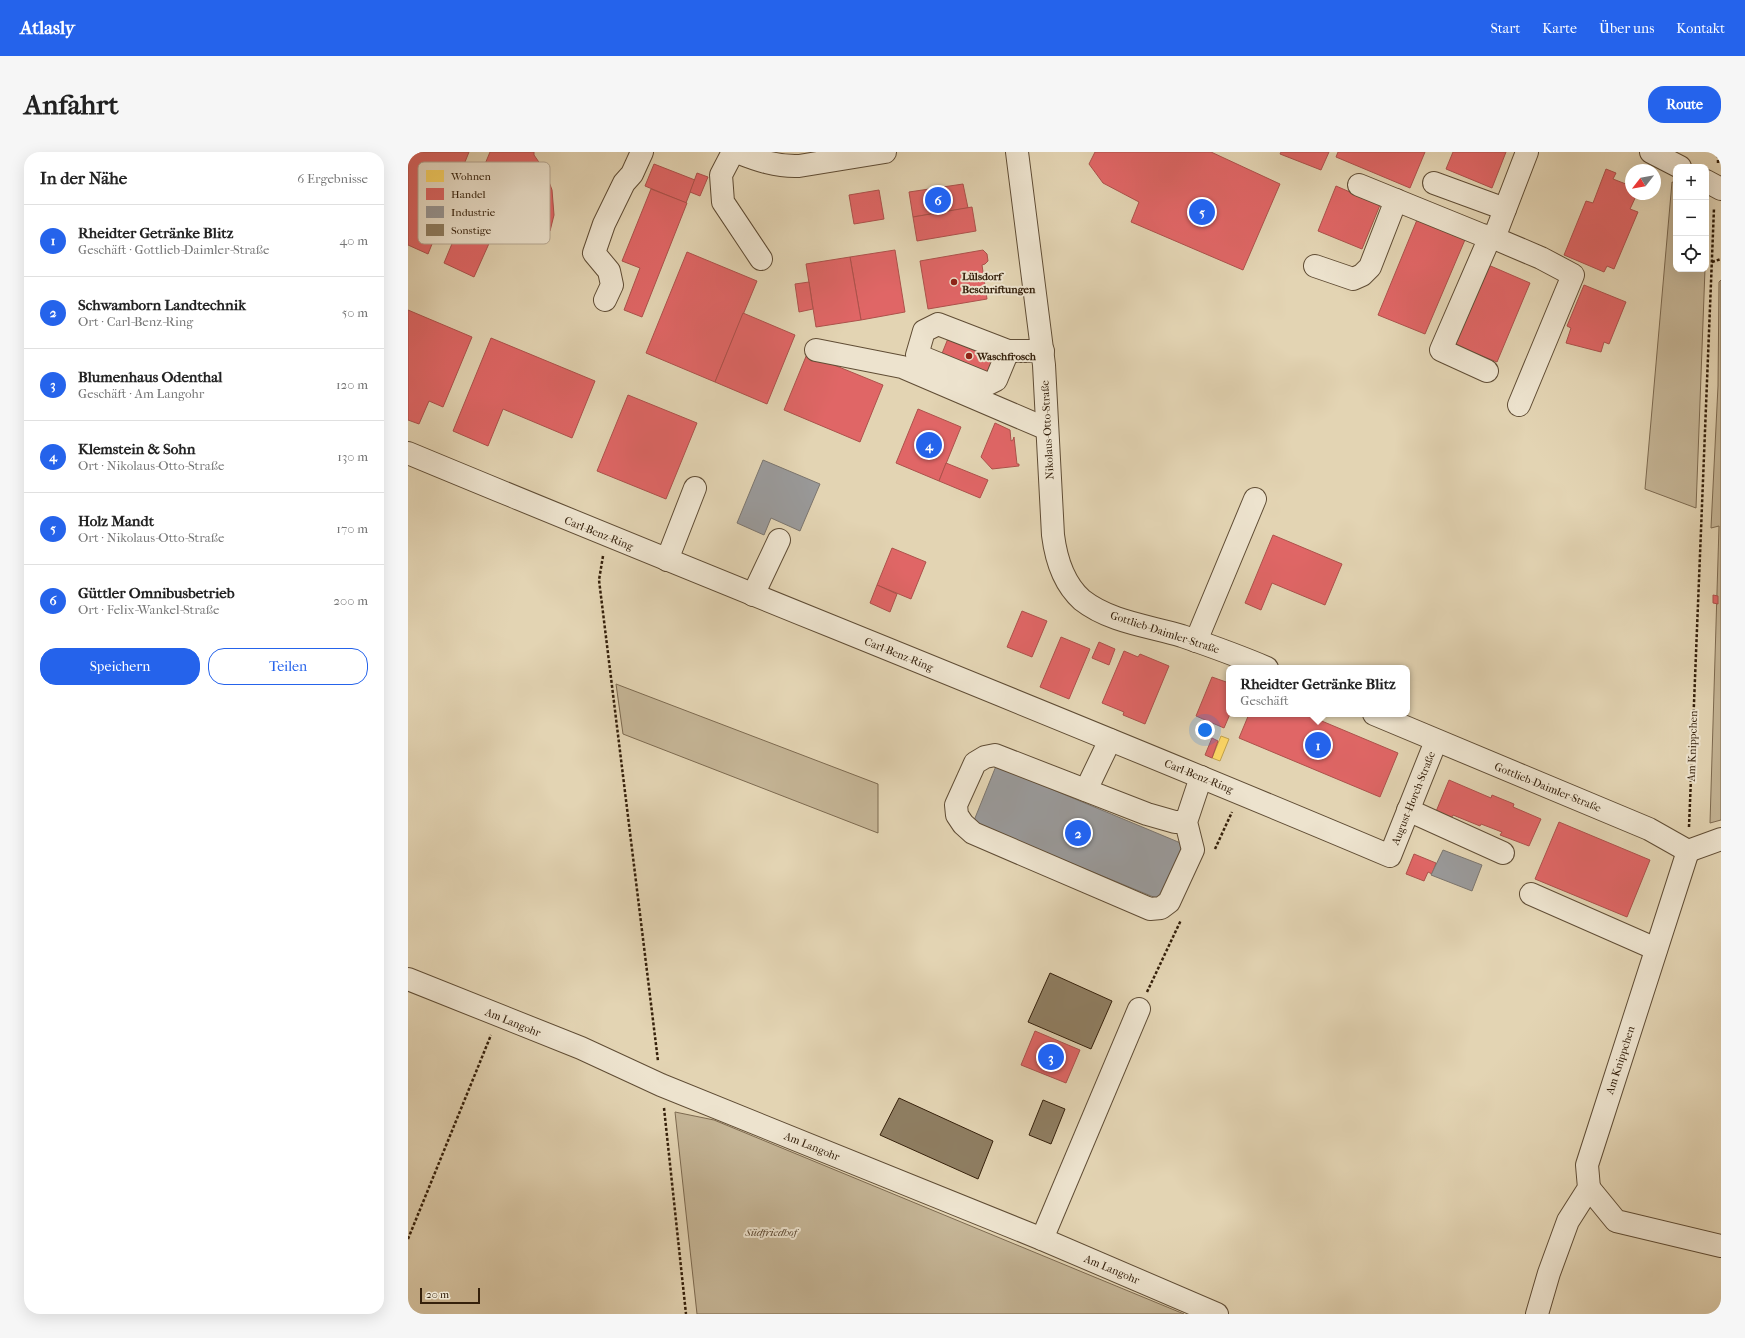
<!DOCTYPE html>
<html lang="de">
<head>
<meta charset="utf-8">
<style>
  :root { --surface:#fff; --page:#f6f6f6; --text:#222; --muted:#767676; --line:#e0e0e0; --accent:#2563eb }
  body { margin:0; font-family:"IM FELL French Canon",serif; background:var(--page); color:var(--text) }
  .controls { position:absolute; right:12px; top:12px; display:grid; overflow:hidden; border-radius:8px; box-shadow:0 4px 16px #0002 }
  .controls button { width:36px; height:36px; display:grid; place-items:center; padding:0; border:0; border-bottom:1px solid var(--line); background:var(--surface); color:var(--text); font:20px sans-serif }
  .compass { position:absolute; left:1217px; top:12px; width:36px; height:36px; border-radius:50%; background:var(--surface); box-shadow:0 4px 16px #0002; rotate:239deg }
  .scale { position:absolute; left:12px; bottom:10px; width:60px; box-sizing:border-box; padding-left:4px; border:2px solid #35200b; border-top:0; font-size:11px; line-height:14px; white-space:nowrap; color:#35200b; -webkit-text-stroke:3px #ede3ce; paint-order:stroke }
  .you { position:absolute; left:797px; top:578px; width:14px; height:14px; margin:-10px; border:3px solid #fff; border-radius:50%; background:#1a73e8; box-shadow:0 0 0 6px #1a73e833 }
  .badge { display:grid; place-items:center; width:26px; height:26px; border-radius:50%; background:var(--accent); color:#fff; font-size:13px; font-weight:700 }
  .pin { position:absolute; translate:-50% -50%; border:2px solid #fff; box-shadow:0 1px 4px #0006 }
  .popup { position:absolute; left:818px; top:513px; width:184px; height:52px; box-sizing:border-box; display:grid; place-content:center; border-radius:8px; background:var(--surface); filter:drop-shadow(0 1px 3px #0005); font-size:13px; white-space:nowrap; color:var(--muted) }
  .popup b { font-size:15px; color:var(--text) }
  .popup::after { content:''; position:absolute; left:50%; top:100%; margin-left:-8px; border:8px solid transparent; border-top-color:var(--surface) }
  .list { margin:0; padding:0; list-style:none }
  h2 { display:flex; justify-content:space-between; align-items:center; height:52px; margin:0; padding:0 16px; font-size:17px }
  h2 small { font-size:13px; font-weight:400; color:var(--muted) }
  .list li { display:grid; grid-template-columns:26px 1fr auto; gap:12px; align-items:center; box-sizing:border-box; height:72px; padding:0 16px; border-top:1px solid var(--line) }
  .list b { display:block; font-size:15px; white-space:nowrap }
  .list p { margin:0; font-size:13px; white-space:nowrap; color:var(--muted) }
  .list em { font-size:13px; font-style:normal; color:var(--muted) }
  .actions { display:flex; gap:8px; padding:12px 16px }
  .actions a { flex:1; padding:9px 0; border:1px solid var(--accent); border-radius:16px; text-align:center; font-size:14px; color:var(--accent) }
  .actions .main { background:var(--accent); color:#fff }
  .icon { flex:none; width:22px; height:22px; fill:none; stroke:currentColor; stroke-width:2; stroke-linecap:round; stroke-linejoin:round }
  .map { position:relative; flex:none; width:1313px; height:1162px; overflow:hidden; border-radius:16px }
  header { display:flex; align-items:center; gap:24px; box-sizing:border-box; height:56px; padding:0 20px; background:var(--accent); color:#fff }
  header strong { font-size:19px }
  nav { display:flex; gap:22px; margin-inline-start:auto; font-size:14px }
  .intro { display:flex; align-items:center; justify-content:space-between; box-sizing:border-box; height:96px; padding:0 24px }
  h1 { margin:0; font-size:28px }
  .button { padding:10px 18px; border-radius:16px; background:var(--accent); color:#fff; font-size:14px; font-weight:700 }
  main { display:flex; gap:24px; padding:0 24px }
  aside { flex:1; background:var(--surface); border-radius:16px; box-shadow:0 4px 16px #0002 }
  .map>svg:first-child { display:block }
  .green { fill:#c5b596; stroke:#7d6a50 }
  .homes { fill:#ffd966; stroke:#c2a24b }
  .shops { fill:#e06666; stroke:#ad514b }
  .industry { fill:#999; stroke:#7b756e }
  .building { fill:#8f7e62; stroke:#35200b }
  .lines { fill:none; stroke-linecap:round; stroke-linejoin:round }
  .minor-casing { stroke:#604d35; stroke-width:24 }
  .path { stroke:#35200b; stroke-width:2.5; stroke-dasharray:3 2; stroke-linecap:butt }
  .minor { stroke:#ede3ce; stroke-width:22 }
  .poi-dot { fill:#8f2418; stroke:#ede3ce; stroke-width:1.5 }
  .labels { text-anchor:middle; stroke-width:4; stroke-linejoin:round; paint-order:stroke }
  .poi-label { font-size:11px; font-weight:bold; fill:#35200b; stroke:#ede3ce; text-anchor:start }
  .street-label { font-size:11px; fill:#35200b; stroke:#ede3ce }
  .park-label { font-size:11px; font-style:italic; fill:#59452e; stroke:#ede3ce }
  .key { fill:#ede3ce; stroke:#b6a894; stroke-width:1 }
  .key-label { font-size:11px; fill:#35200b }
</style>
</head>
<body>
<header>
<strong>Atlasly</strong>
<nav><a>Start</a><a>Karte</a><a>Über uns</a><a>Kontakt</a></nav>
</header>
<div class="intro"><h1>Anfahrt</h1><a class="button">Route</a></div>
<main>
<aside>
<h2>In der Nähe<small>6 Ergebnisse</small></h2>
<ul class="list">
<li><span class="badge">1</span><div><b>Rheidter Getränke Blitz</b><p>Geschäft · Gottlieb-Daimler-Straße</p></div><em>40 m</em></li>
<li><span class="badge">2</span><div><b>Schwamborn Landtechnik</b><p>Ort · Carl-Benz-Ring</p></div><em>50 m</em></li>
<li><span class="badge">3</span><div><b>Blumenhaus Odenthal</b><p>Geschäft · Am Langohr</p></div><em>120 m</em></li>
<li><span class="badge">4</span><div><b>Klemstein &amp; Sohn</b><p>Ort · Nikolaus-Otto-Straße</p></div><em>130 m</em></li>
<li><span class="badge">5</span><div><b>Holz Mandt</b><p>Ort · Nikolaus-Otto-Straße</p></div><em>170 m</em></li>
<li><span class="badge">6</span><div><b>Güttler Omnibusbetrieb</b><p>Ort · Felix-Wankel-Straße</p></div><em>200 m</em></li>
</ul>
<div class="actions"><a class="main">Speichern</a><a>Teilen</a></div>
</aside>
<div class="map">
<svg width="1313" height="1162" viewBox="0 0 1313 1162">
  <rect width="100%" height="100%" fill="#e3d4b3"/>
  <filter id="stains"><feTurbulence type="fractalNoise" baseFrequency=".005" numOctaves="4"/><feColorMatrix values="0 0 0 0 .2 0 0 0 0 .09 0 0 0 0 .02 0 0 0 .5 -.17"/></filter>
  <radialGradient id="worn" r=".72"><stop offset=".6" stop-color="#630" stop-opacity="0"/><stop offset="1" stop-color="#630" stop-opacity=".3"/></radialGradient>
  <!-- green -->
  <g class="green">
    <polygon points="1264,30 1268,31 1268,117 1297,117 1288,356 1237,337"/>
    <polygon points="1313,128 1313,668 1302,671 1311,374 1303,376 1310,234 1311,130"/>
    <polygon points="208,532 470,632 470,681 215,582"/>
    <polygon points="267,960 306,968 776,1162 289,1162"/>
  </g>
  <!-- homes -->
  <polygon class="homes" points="813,584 821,587 812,609 804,606"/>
  <!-- shops -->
  <g class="shops">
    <polygon points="0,0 61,0 20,102 0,93"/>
    <polygon points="82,0 126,0 126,3 137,19 144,38 146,63 142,79 96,58 66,125 36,111"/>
    <polygon points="687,0 803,0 872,32 835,118 723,70 731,50 695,31 681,12"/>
    <polygon points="873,0 921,0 913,18 872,2"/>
    <polygon points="930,0 1017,0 1002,36 928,5"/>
    <polygon points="1045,0 1098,0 1084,36 1038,17"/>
    <polygon points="246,12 287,28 278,51 237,34"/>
    <polygon points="1198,17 1208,21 1205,27 1223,34 1223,42 1229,42 1222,57 1230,60 1206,117 1199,114 1196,120 1156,103 1178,49 1185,51"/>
    <polygon points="289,21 300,25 292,44 282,40"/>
    <polygon points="555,32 560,56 505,65 501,40"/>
    <polygon points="928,34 972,53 954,97 910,79"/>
    <polygon points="243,37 279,51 234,165 216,158 232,116 214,109"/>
    <polygon points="471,38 476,67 446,72 441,43"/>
    <polygon points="564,55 568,79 509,89 505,65"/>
    <polygon points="1011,63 1059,83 1017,182 970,163"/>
    <polygon points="487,98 497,160 453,168 442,105"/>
    <polygon points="575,98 579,102 580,109 577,112 574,113 579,147 520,157 512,109"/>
    <polygon points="279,100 349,129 307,230 238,201"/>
    <polygon points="442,105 453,168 408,175 398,112"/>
    <polygon points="1078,112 1122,131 1089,210 1045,192"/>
    <polygon points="401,130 405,157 391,160 387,132"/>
    <polygon points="1176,133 1218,150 1201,192 1196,190 1193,200 1158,191 1163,176 1159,174"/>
    <polygon points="0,158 64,185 35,255 21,249 11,272 0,268"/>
    <polygon points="335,161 387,183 359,252 307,230"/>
    <polygon points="541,184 589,204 581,224 533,204"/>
    <polygon points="83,186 187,229 164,286 95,257 80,294 45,279"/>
    <polygon points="399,202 475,233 452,290 376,258"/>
    <polygon points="220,243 289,271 258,347 189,319"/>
    <polygon points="510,257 553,275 531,329 488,311"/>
    <polygon points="587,271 602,278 603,289 605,288 606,285 609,312 611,312 611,314 584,317 573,305"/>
    <polygon points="538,311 580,328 572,346 531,329"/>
    <polygon points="865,383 934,412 917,453 864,431 853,458 837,451"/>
    <polygon points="484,396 518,410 503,447 469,433"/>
    <polygon points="469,433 489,442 482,460 462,451"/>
    <polygon points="1305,443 1310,444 1310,452 1305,451"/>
    <polygon points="614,459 639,469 624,505 599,495"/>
    <polygon points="653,485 682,497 661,547 632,535"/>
    <polygon points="691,490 707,497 701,513 684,506"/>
    <polygon points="716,499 730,505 732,502 761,514 737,572 715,563 716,560 694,551"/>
    <polygon points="804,525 821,531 822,562 816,576 788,564"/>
    <polygon points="841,562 897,562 990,601 972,645 831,586"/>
    <polygon points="804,586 810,589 804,606 797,603"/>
    <polygon points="1041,628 1083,646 1084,643 1106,652 1105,655 1133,667 1121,694 1092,683 1094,680 1073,672 1072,674 1045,663 1042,668 1027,662"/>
    <polygon points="1151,670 1242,708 1219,765 1127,727"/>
    <polygon points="1006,702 1028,711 1024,722 1020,720 1016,729 998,722"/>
    <polygon points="627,879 672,898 658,931 613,913"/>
  </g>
  <!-- industry -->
  <g class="industry">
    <polygon points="355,308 412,332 392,379 363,366 356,383 329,371"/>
    <polygon points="588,614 775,692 753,748 565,671"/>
    <polygon points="1035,698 1074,713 1064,739 1023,723"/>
  </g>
  <!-- building -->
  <g class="building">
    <polygon points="642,821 704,849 683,897 620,870"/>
    <polygon points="491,946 585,989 570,1027 472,983"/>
    <polygon points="635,948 657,957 643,992 621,983"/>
  </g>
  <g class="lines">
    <!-- minor casing -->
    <g class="minor-casing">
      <g id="minor">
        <polyline points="325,0 313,23 315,50 353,107"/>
        <path d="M 329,0 C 349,8 369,15 391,14 L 477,0"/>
        <path d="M 609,0 L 636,213 L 645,383 C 648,407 655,431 674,448 C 702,470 741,474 774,484 C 803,494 831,504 859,516"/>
        <polyline points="1243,0 1272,15"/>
        <polyline points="1298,29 1313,37"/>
        <polyline points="1026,31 1097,57"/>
        <polyline points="951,33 1074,83 1086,86"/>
        <polyline points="907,114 945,127 954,123 962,115 988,48"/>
        <polyline points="197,148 204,133 201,119 186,101 196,72 216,31 224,22 234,0"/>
        <polyline points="408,198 494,215 639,277"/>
        <polyline points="600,199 588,228 580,232 509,203 516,179 530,172 600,199 635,199"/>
        <polyline points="1079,219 1033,198 1082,85"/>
        <polyline points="1111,253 1165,123 1133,106 1086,86 1119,0"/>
        <path d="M 0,301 C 327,437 656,566 982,704 L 1028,589"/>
        <polyline points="259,408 287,336"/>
        <polyline points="345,443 371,388"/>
        <polyline points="788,489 847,347"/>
        <polyline points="966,562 1241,677 1280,699 1313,687"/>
        <polyline points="678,638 702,588"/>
        <polyline points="1000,658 1095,701"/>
        <polyline points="778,670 767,670 739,662 587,603 577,605 567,611 548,653 549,663 555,672 565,681 742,757 753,756 761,750 785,698 778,670 793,625"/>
        <polyline points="1123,742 1248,797"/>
        <polyline points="0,827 173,896 253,933 634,1087 809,1162"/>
        <polyline points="1181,1036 1208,1069 1313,1094"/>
        <polyline points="634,1087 731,857"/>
        <polyline points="1129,1162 1141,1121 1160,1069 1181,1036 1179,1013 1280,699"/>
      </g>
    </g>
    <!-- path -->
    <g class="path">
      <polyline points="1310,11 1310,0"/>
      <polyline points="1304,110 1313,107"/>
      <polyline points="195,404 191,428 250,909"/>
      <polyline points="1281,675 1306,56"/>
      <polyline points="807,697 824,660"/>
      <polyline points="739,840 773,768"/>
      <polyline points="256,956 278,1162"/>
      <polyline points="0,1087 83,883"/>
    </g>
    <!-- minor -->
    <use href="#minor" class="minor"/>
  </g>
  <!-- markers -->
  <g class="poi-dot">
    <circle cx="546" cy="130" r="4"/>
    <circle cx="561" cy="204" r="4"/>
  </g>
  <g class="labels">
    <!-- poi labels -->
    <g class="poi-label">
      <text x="554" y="128">Lülsdorf<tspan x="554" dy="13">Beschriftungen</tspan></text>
      <text x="569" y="208">Waschfrosch</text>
    </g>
    <!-- street labels -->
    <g class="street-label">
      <text transform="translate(639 278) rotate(-93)" y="4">Nikolaus-Otto-Straße</text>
      <text transform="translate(191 381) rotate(22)" y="4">Carl-Benz-Ring</text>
      <text transform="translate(757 480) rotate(18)" y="4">Gottlieb-Daimler-Straße</text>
      <text transform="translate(491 502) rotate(22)" y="4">Carl-Benz-Ring</text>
      <text transform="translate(1284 594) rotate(-88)" y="4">Am Knippchen</text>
      <text transform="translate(791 624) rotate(22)" y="4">Carl-Benz-Ring</text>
      <text transform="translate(1140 635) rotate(22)" y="4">Gottlieb-Daimler-Straße</text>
      <text transform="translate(1005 646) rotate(-68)" y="4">August-Horch-Straße</text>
      <text transform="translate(105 870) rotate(22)" y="4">Am Langohr</text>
      <text transform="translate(1212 908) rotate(-72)" y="4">Am Knippchen</text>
      <text transform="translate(404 994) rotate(22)" y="4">Am Langohr</text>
      <text transform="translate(704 1117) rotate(23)" y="4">Am Langohr</text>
    </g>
    <!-- park labels -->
    <g class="park-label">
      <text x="363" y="1084">Südfriedhof</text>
    </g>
  </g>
  <!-- legend -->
  <rect x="10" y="10" width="132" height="82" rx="6" class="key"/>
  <rect x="18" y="18" width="18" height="12" fill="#ffd966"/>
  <rect x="18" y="36" width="18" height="12" fill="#e06666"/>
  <rect x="18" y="54" width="18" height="12" fill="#999"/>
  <rect x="18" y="72" width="18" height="12" fill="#8f7e62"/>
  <g class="key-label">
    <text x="43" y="28">Wohnen</text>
    <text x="43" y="46">Handel</text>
    <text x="43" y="64">Industrie</text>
    <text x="43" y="82">Sonstige</text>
  </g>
  <rect width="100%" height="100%" filter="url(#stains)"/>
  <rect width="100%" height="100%" fill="url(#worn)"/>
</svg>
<div class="controls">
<button>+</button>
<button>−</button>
<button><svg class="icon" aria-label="locate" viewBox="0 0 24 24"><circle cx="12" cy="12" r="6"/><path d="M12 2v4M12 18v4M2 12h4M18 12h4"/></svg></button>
</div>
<svg class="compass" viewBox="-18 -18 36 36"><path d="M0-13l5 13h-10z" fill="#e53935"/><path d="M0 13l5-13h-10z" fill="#767676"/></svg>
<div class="scale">20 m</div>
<div class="you"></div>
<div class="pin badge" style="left:910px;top:593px">1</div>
<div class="popup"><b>Rheidter Getränke Blitz</b>Geschäft</div>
<div class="pin badge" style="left:670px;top:681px">2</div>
<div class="pin badge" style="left:643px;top:905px">3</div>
<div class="pin badge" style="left:521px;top:293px">4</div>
<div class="pin badge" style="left:794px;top:60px">5</div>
<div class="pin badge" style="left:530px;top:48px">6</div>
</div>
</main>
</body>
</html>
